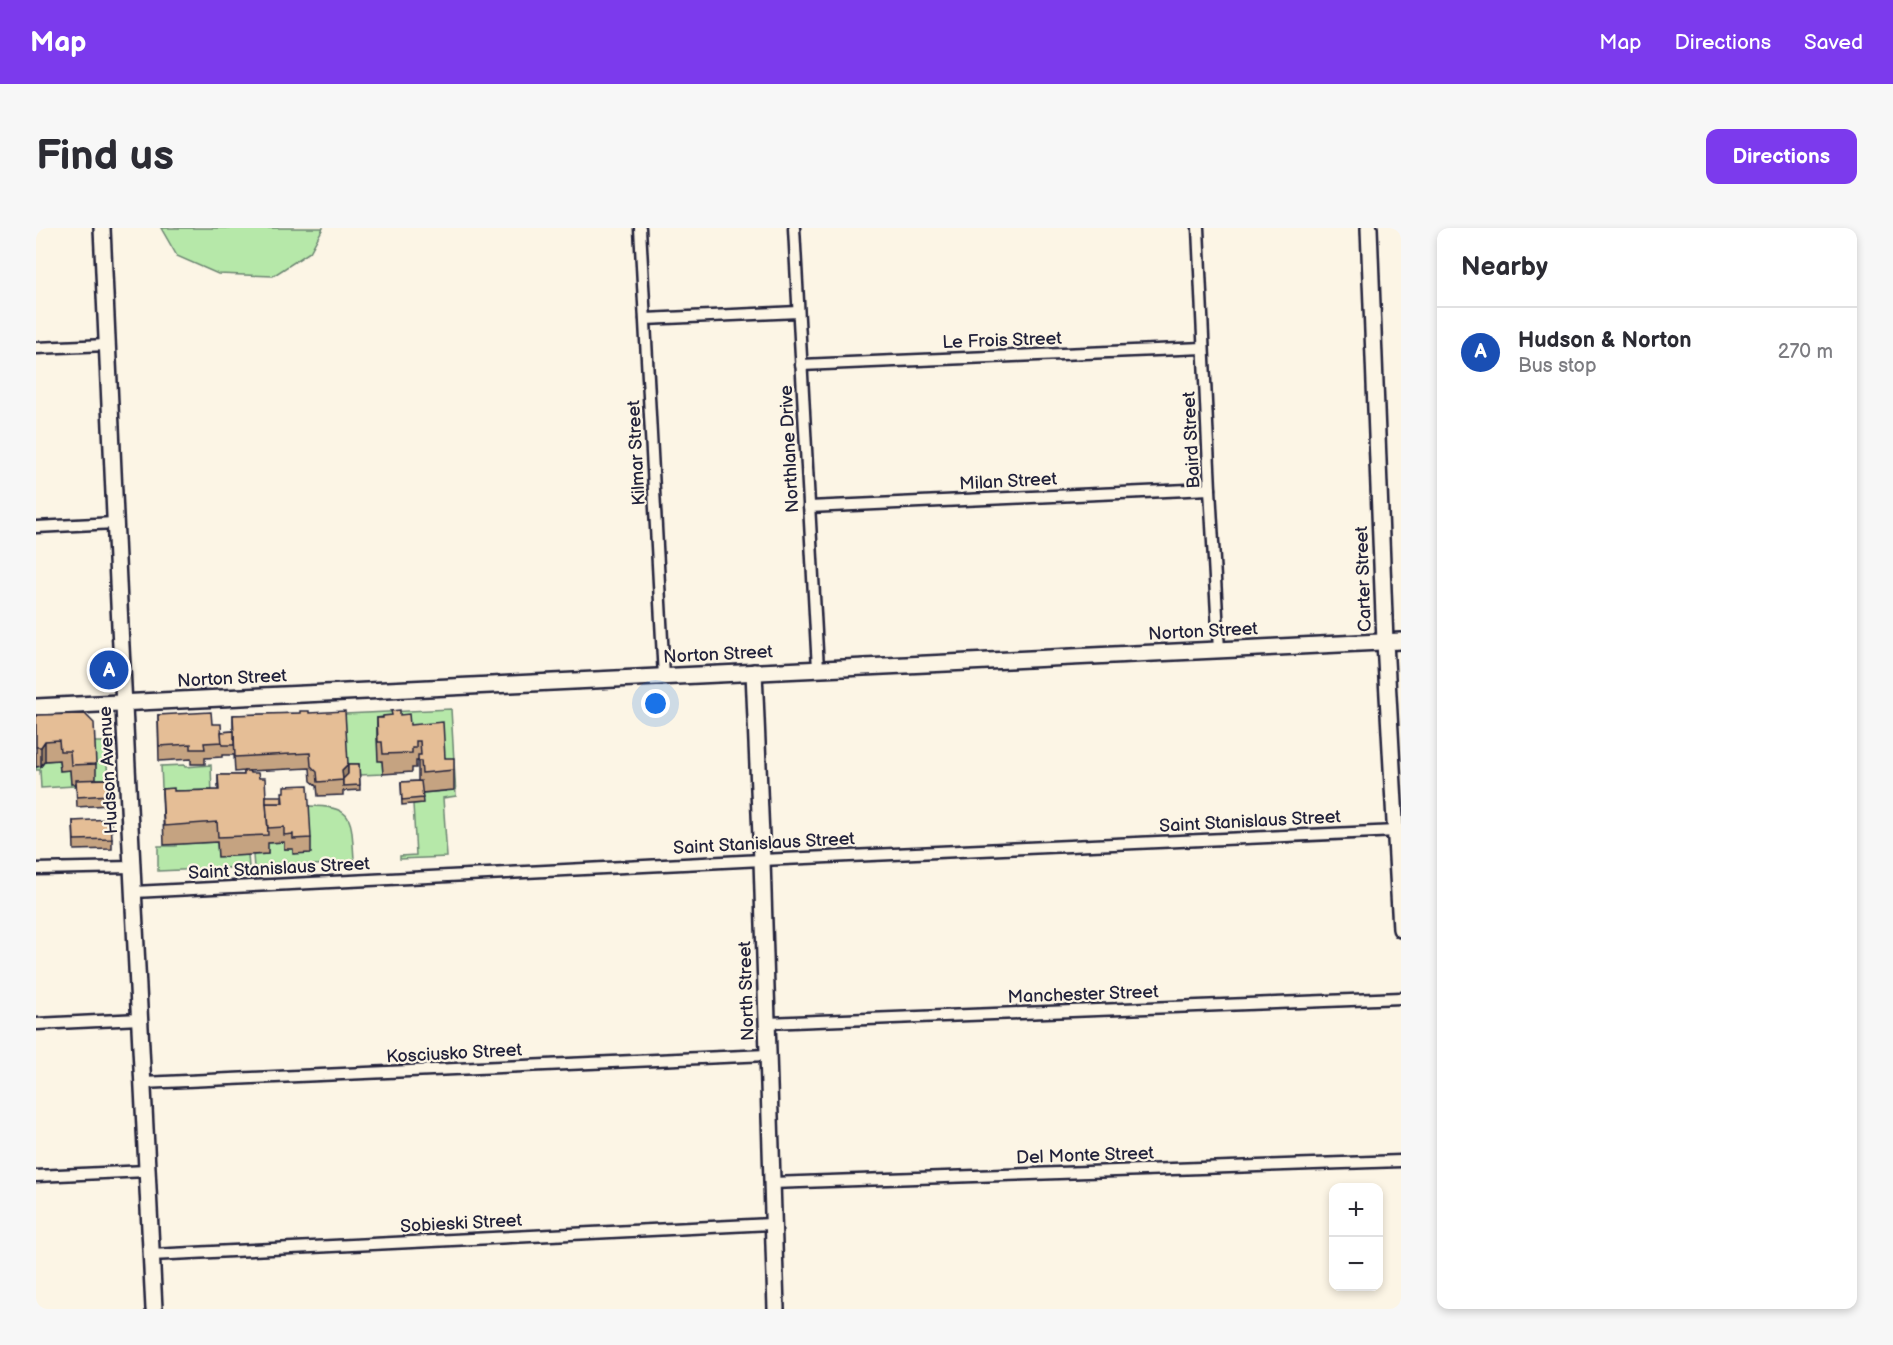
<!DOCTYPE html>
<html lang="en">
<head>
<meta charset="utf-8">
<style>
  :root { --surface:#fff; --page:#f7f7f7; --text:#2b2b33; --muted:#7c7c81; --line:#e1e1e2; --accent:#7c3aed }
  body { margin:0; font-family:"Balsamiq Sans",sans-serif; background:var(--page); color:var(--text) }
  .controls { position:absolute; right:18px; bottom:18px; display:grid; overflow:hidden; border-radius:12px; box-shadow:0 3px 9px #0003 }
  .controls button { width:54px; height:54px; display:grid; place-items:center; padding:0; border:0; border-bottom:2px solid var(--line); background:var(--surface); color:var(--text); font:30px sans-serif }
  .you { position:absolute; left:620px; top:476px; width:21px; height:21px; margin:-15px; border:4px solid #fff; border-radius:50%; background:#1a73e8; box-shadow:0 0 0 9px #1a73e833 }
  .badge { display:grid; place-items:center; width:39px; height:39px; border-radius:50%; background:var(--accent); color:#fff; font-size:20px; font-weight:700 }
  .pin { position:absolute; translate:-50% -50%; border:3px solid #fff; box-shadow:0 2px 6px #0006 }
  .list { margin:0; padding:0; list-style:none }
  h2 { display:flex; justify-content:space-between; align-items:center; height:78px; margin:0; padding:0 24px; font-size:26px }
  h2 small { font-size:20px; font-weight:400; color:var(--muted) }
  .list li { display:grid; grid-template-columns:39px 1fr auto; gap:18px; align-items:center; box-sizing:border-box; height:90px; padding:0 24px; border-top:2px solid var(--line) }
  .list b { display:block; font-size:22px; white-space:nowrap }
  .list p { margin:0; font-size:20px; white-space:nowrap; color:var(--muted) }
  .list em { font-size:20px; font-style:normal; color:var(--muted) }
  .map { position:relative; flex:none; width:1365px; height:1081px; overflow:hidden; border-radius:12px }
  header { display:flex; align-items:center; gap:36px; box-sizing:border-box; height:84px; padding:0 30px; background:var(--accent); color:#fff }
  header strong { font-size:28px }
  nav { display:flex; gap:33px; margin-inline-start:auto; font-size:21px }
  .intro { display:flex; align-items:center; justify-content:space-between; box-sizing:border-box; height:144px; padding:0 36px }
  h1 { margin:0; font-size:42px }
  .button { padding:15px 27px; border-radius:12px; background:var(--accent); color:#fff; font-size:21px; font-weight:700 }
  main { display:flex; gap:36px; padding:0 36px }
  aside { flex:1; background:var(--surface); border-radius:12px; box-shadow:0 3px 9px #0003 }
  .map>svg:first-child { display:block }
  .green { fill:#b6e8a9; stroke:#6c8572; stroke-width:1.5 }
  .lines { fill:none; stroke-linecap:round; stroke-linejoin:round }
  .street-casing { stroke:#22223b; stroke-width:15 }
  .secondary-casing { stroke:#22223b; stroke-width:20 }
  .street { stroke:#fcf5e5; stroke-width:10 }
  .secondary { stroke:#fcf5e5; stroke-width:15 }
  .wall { fill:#c5a381; stroke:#22223b; stroke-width:1.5 }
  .shaded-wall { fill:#a08569; stroke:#22223b; stroke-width:1.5 }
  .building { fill:#e5be96; stroke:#22223b; stroke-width:1.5 }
  .labels { text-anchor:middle; stroke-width:4.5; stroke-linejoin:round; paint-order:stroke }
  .street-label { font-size:18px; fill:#22223b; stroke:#fcf5e5 }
</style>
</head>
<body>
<header>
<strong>Map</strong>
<nav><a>Map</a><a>Directions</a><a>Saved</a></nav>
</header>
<div class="intro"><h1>Find us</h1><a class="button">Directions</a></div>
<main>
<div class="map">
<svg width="1365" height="1081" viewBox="0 0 1365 1081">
  <rect width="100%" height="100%" fill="#fcf5e5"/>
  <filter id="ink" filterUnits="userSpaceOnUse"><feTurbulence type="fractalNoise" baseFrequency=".0167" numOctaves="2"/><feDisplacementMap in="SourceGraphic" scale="12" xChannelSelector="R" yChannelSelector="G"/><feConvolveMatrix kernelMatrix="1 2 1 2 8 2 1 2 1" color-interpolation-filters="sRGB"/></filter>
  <g filter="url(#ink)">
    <!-- green -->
    <g class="green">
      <polygon points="125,0 287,0 274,24 237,48 182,46 141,28"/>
      <polygon points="415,481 420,568 407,570 411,629 364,631 364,628 380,627 377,576 386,575 386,565 410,563 407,514 346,533 347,546 323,547 311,541 309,486"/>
      <polygon points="58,514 70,514 72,556 5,560 4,542 0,542 0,539 5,538 9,533 23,532 24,543 34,542 35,556"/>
      <polygon points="148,537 149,539 175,537 176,567 127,581 125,538"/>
      <path d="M 273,578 C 319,578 315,591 318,631 L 315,635 L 218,640 L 217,627 L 232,626 L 231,615 L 248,614 L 248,621 L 257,621 L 258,626 Z"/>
      <polygon points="181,614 182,628 212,627 213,639 122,643 122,618 140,618 140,616"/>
    </g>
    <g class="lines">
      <!-- street casing -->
      <g class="street-casing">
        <g id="street">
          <polyline points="604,0 628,449"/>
          <polyline points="758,0 782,441"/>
          <polyline points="1162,0 1174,261 1183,422"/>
          <polyline points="609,91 762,84"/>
          <polyline points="0,120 71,117"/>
          <polyline points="765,137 1167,120"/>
          <polyline points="773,279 1174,261"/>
          <polyline points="0,299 79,295"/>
          <polyline points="0,641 96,639"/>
          <polyline points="98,664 726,632 1361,603"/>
          <polyline points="731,795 1365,770"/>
          <polyline points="0,796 104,791"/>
          <polyline points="107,855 731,827"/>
          <polyline points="0,948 111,943"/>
          <polyline points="735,955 1365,933"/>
          <polyline points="115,1027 736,996"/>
        </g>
      </g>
      <!-- secondary casing -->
      <g class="secondary-casing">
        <g id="secondary">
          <polyline points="66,0 84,398 118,1081"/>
          <polyline points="1333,0 1349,414 1365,701"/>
          <polyline points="718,444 726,632 740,1081"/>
          <polyline points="0,479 1365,413"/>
        </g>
      </g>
      <!-- street -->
      <use href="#street" class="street"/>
      <!-- secondary -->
      <use href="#secondary" class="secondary"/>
    </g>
    <!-- wall -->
    <g class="wall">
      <polygon points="273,485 312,536 323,536 324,562 307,563 307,567 282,568 281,558 275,553 274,540 213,543 214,545 223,550 230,568 275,610 275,625 257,626 257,621 248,621 248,614 232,615 232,626 182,629 181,614 128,617 126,561 138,563 182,562 182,547 208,547 208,543 199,544 198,527 186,527 186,529 169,530 169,536 155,536 155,531 123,533 122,487 176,496 185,504 197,503 197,487"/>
      <polygon points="0,487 60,536 60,551 73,551 73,577 41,579 40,556 35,556 34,542 24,543 23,532 9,533 5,538 0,539"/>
      <polygon points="364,487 409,530 418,542 418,562 386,565 387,575 366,577 365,554 382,553 382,533 380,533 380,540 376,540 376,544 347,546 346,533 342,533 341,510 341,490"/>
      <polygon points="37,593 76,611 76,621 38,622"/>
    </g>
    <!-- shaded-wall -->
    <g class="shaded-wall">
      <polygon points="9,513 9,533 5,538 5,519"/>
      <polygon points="312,536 312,551 307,556 306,542"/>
    </g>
    <!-- building -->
    <g class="building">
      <polygon points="364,482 364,487 373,486 374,497 407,494 409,530 418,530 418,542 386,545 385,533 382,533 382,527 385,527 384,513 380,513 380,520 376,520 376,525 347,526 346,514 342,514 341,490 347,490 347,488 356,487 355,483"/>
      <polygon points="264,483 273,483 273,485 309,483 312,536 306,542 307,552 282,554 281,544 275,538 274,525 199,529 197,487 264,485"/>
      <polygon points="175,484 176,496 185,496 186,514 168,515 169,521 155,521 155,516 123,518 122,487"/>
      <polygon points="49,486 58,495 60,536 35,537 34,523 24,523 23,512 9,513 5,519 0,519 0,487"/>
      <polygon points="198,503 198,517 186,517 185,504"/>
      <polygon points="312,536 323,536 324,557 307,558 307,551 312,546"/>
      <polygon points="208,543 213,543 214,545 222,545 223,550 229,550 232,607 182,609 181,594 128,598 126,561 138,560 138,563 183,562 182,547 208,547"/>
      <polygon points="73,551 73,567 41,569 40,552"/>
      <polygon points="385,553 387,570 366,572 365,554"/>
      <polygon points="272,557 275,610 257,611 257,606 248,607 248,599 232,600 230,575 247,575 246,564 248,564 248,558"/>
      <rect x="230" y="568" width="16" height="7"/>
      <polygon points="75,591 76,611 38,612 37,593"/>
    </g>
  </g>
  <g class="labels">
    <!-- street labels -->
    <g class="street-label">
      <text transform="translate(966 112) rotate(-2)" y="6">Le Frois Street</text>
      <text transform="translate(1155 212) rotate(-93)" y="6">Baird Street</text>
      <text transform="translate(753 221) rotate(-93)" y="6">Northlane Drive</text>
      <text transform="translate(600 225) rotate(-93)" y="6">Kilmar Street</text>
      <text transform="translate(972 253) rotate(-3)" y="6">Milan Street</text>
      <text transform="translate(1327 351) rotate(-92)" y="6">Carter Street</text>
      <text transform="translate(1167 403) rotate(-3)" y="6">Norton Street</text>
      <text transform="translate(682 426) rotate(-3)" y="6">Norton Street</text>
      <text transform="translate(196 450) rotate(-3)" y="6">Norton Street</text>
      <text transform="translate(72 542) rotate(-93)" y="6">Hudson Avenue</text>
      <text transform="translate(1214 593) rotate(-3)" y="6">Saint Stanislaus Street</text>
      <text transform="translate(728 615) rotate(-3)" y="6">Saint Stanislaus Street</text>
      <text transform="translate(243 640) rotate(-3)" y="6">Saint Stanislaus Street</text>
      <text transform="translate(710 763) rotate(-92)" y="6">North Street</text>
      <text transform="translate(1047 766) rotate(-2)" y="6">Manchester Street</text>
      <text transform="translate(418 825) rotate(-3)" y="6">Kosciusko Street</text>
      <text transform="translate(1049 927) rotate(-2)" y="6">Del Monte Street</text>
      <text transform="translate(425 995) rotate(-3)" y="6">Sobieski Street</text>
    </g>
  </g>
</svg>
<div class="controls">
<button>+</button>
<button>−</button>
</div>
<div class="you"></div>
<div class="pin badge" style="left:73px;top:442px;background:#1a4fb4">A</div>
</div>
<aside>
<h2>Nearby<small></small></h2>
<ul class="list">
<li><span class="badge" style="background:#1a4fb4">A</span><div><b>Hudson &amp; Norton</b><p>Bus stop</p></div><em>270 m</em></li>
</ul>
</aside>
</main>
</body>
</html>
